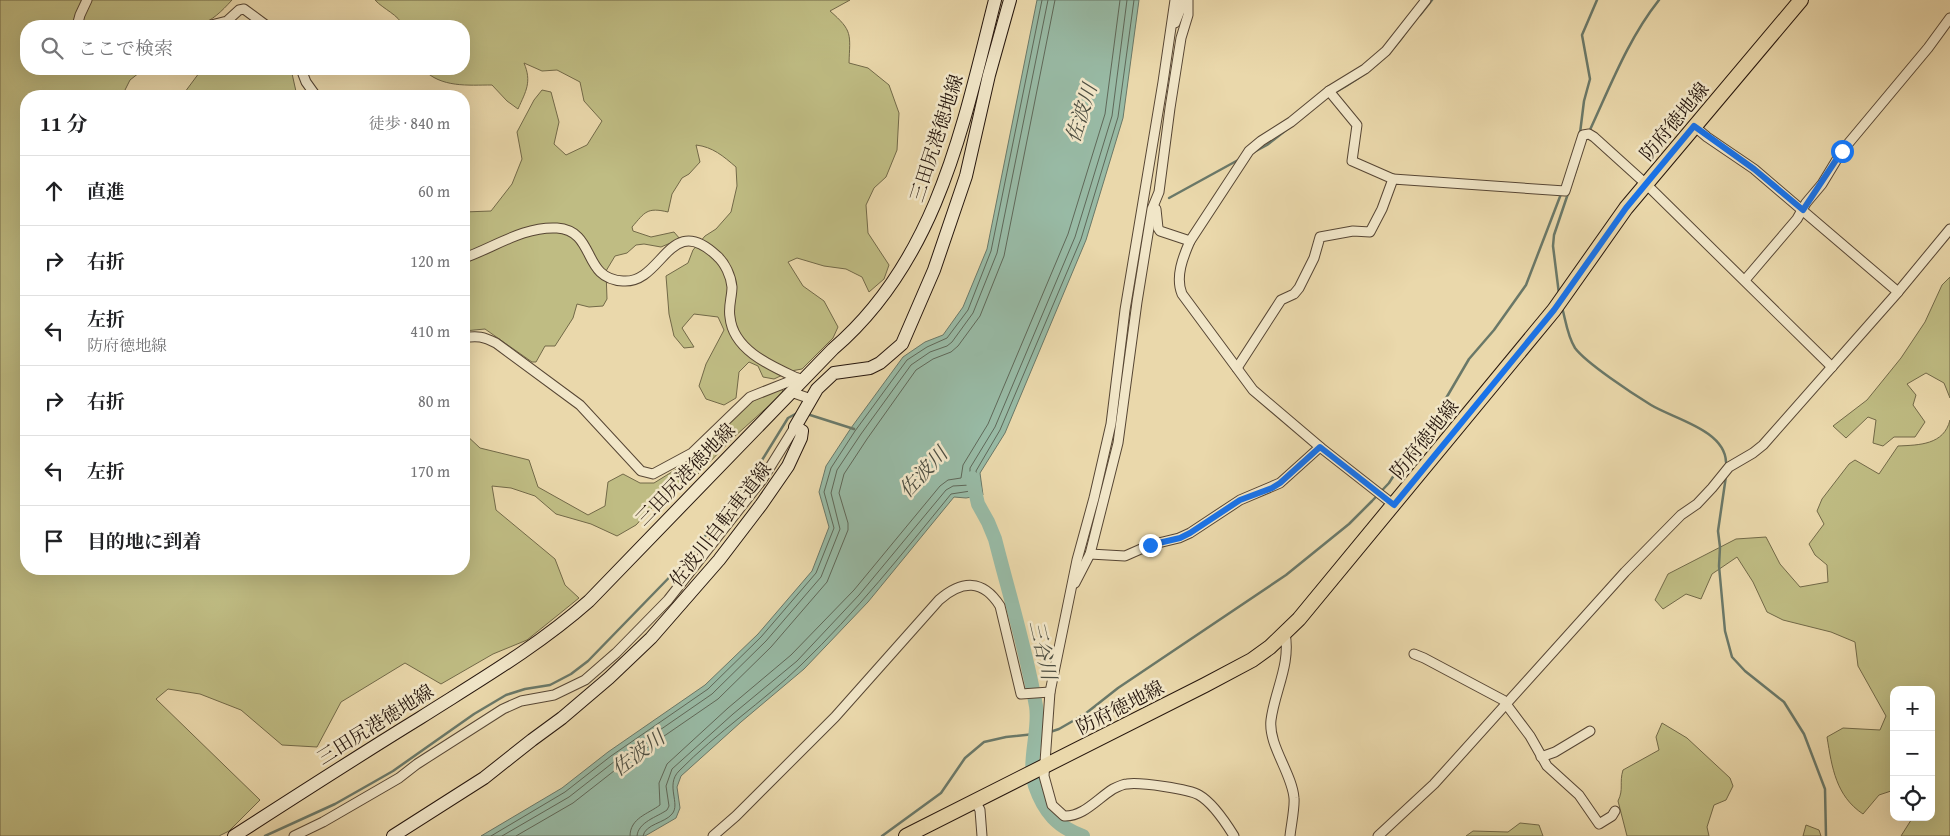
<!DOCTYPE html>
<html lang="ja">
<head>
<meta charset="utf-8">
<style>
  :root { --surface:#fff; --page:#f2f2f2; --text:#202124; --muted:#757577; --line:#e0e0e0 }
  body { margin:0; font-family:"Gentium Book Plus","Noto Serif JP",serif; background:var(--page); color:var(--text) }
  .controls { position:absolute; right:15px; bottom:15px; display:grid; overflow:hidden; border-radius:10px; box-shadow:0 5px 20px #0002 }
  .controls button { width:45px; height:45px; display:grid; place-items:center; padding:0; border:0; border-bottom:1px solid var(--line); background:var(--surface); color:var(--text); font:25px sans-serif }
  .stop { position:absolute; width:15px; height:15px; margin:-11px; border:4px solid #1a73e8; border-radius:50%; background:#fff }
  .stop.end { background:#1a73e8; border-color:#fff; box-shadow:0 1px 5px #0008 }
  .list { margin:0; padding:0; list-style:none }
  h2 { display:flex; justify-content:space-between; align-items:center; height:65px; margin:0; padding:0 20px; font-size:21px }
  h2 small { font-size:16px; font-weight:400; color:var(--muted) }
  .list li { display:grid; grid-template-columns:32px 1fr auto; gap:15px; align-items:center; box-sizing:border-box; height:70px; padding:0 20px; border-top:1px solid var(--line) }
  .list b { display:block; font-size:19px; white-space:nowrap }
  .list p { margin:0; font-size:16px; white-space:nowrap; color:var(--muted) }
  .list em { font-size:16px; font-style:normal; color:var(--muted) }
  .icon { flex:none; width:28px; height:28px; fill:none; stroke:currentColor; stroke-width:2; stroke-linecap:round; stroke-linejoin:round }
  .map { position:relative; flex:none; width:1950px; height:836px; overflow:hidden }
  .search { position:absolute; background:var(--surface); box-shadow:0 5px 20px #0002; left:20px; top:20px; width:450px; height:55px; display:flex; align-items:center; gap:12px; box-sizing:border-box; padding:0 18px; border-radius:20px; color:var(--muted); font-size:19px }
  .panel { position:absolute; background:var(--surface); box-shadow:0 5px 20px #0002; left:20px; top:90px; width:450px; height:485px; border-radius:20px }
  .map>svg:first-child { display:block }
  .green { fill:#bfbc83; stroke:#726948 }
  .water { fill:#98baa5; stroke:#6a7868 }
  .lines { fill:none; stroke-linecap:round; stroke-linejoin:round }
  .shore { stroke:#5f6859; stroke-width:1 }
  .stream { stroke:#6a7868; stroke-width:2.5 }
  .river { stroke:#98baa5; stroke-width:14 }
  .street-casing { stroke:#574634; stroke-width:11 }
  .secondary-casing { stroke:#26160d; stroke-width:14 }
  .primary-casing { stroke:#26160d; stroke-width:16 }
  .street { stroke:#f1e6c8; stroke-width:9 }
  .secondary { stroke:#f1e6c8; stroke-width:12 }
  .primary { stroke:#ead8ab; stroke-width:14 }
  .route { stroke:#1a73e8; stroke-width:6 }
  .labels { text-anchor:middle; stroke-width:5; stroke-linejoin:round; paint-order:stroke }
  .street-label { font-size:19px; fill:#26160d; stroke:#f1e6c8 }
  .water-label { font-size:20px; font-style:italic; fill:#4e4f42; stroke:#f1e6c8 }
</style>
</head>
<body>
<div class="map">
<svg width="1950" height="836" viewBox="0 0 1950 836">
  <rect width="100%" height="100%" fill="#ead8ab"/>
  <filter id="stains"><feTurbulence type="fractalNoise" baseFrequency=".004" numOctaves="4"/><feColorMatrix values="0 0 0 0 .2 0 0 0 0 .09 0 0 0 0 .02 0 0 0 .5 -.17"/></filter>
  <radialGradient id="worn" r=".72"><stop offset=".6" stop-color="#630" stop-opacity="0"/><stop offset="1" stop-color="#630" stop-opacity=".3"/></radialGradient>
  <!-- green -->
  <g class="green">
    <path d="M 0,0 L 232,0 C 221,12 213,20 198,26 L 26,26 L 26,69 L 144,69 L 130,80 L 122,96 L 26,96 L 26,569 L 464,569 L 464,433 L 480,448 L 529,460 L 538,487 L 588,515 L 605,506 L 608,482 L 623,474 L 640,483 L 654,483 L 696,457 L 744,406 L 781,386 L 783,393 L 734,437 L 697,475 L 663,496 L 636,525 L 617,536 L 591,524 L 556,514 L 535,496 L 511,488 L 492,486 L 496,510 L 555,559 L 565,585 L 579,598 L 527,640 L 493,654 L 441,684 L 405,663 L 341,702 L 317,747 L 282,745 L 241,710 L 200,694 L 168,689 L 156,699 L 260,800 L 229,831 L 219,836 L 0,836 Z"/>
    <path d="M 375,0 L 850,0 L 830,11 C 853,31 850,34 849,63 L 868,68 L 889,85 L 899,113 L 897,150 L 886,177 L 874,188 L 866,205 L 868,233 L 889,265 L 884,279 L 869,292 L 862,277 L 846,269 L 824,266 L 797,258 L 788,262 L 803,286 L 824,301 L 838,327 L 833,338 L 802,369 L 791,371 L 774,379 L 763,377 L 758,366 L 749,362 L 739,372 L 736,398 L 724,405 L 706,399 L 699,386 L 706,364 L 724,330 L 718,317 L 694,314 L 682,328 L 694,347 L 684,348 L 674,336 L 669,314 L 666,276 L 688,263 L 693,250 L 705,236 L 716,229 L 731,212 L 737,186 L 736,167 C 723,156 713,147 696,145 L 700,162 L 689,174 L 682,178 L 672,194 L 668,212 C 647,207 645,212 632,227 L 633,231 L 651,237 L 674,232 L 680,239 L 661,247 L 644,244 L 636,245 L 627,253 L 615,256 L 606,271 L 607,299 L 603,306 L 589,307 L 577,304 L 573,318 L 555,346 L 545,346 L 536,362 L 532,362 L 485,329 L 464,331 L 464,272 L 467,265 L 464,262 L 464,212 L 491,211 L 512,184 L 522,159 L 517,132 L 534,100 L 542,90 L 551,92 L 559,122 L 554,144 L 566,155 L 587,145 L 602,121 L 584,101 L 580,82 L 557,70 L 542,71 L 524,63 C 532,82 526,91 518,109 L 507,101 L 492,85 C 468,85 441,88 423,69 L 464,69 L 464,26 L 403,26 C 399,15 383,9 375,0 Z"/>
    <polygon points="202,69 291,69 297,96 182,96"/>
    <polygon points="1950,277 1950,398 1944,383 1926,373 1907,384 1916,395 1913,405 1925,422 1915,437 1894,437 1883,446 1873,443 1876,420 1868,417 1846,438 1833,426 1867,400 1901,358 1925,322 1942,285"/>
    <path d="M 1950,420 L 1950,836 L 1901,836 L 1913,817 L 1931,817 L 1931,690 L 1894,690 L 1894,790 L 1879,795 L 1863,814 C 1836,796 1832,768 1827,737 L 1843,728 L 1880,730 L 1886,716 L 1858,666 L 1855,642 L 1831,632 L 1783,620 L 1767,612 L 1753,582 L 1737,557 L 1712,574 L 1701,599 L 1686,594 L 1663,609 L 1655,600 L 1668,574 L 1736,539 L 1766,537 L 1780,564 L 1800,587 L 1828,582 L 1827,565 L 1815,555 L 1809,544 L 1824,524 L 1817,511 L 1822,499 L 1849,464 L 1855,460 L 1879,474 L 1898,446 C 1919,445 1944,445 1950,420 Z"/>
    <path d="M 1662,723 L 1687,738 L 1730,778 L 1733,786 L 1726,800 L 1714,805 L 1707,827 L 1709,836 L 1627,836 L 1618,801 C 1624,789 1619,783 1623,770 L 1659,750 L 1656,737 Z"/>
    <polygon points="1520,823 1539,825 1543,836 1466,836 1473,831 1508,832"/>
    <polygon points="1806,825 1819,830 1821,836 1803,836"/>
  </g>
  <!-- water -->
  <polygon class="water" points="1037,0 1139,0 1123,118 1086,240 1005,433 980,473 983,495 966,498 954,497 868,602 804,669 741,722 681,776 677,787 680,808 676,818 645,836 481,836 562,788 608,752 705,685 758,634 812,571 829,527 819,492 826,466 851,428 903,357 925,342 943,335 963,307 987,249"/>
  <g class="lines">
    <!-- shore -->
    <g class="shore">
      <polyline points="491,836 565,792 611,756 708,689 761,637 816,573 834,528 824,492 831,468 855,431 907,360 927,347 947,338 968,310 991,251 1042,0"/>
      <polyline points="502,836 569,797 615,761 712,694 766,641 821,577 840,529 831,493 837,470 861,434 911,365 930,352 947,346 952,342 973,313 997,253 1048,0"/>
      <polyline points="516,836 573,803 619,767 718,699 771,647 827,582 848,530 848,523 839,493 844,474 867,439 916,370 933,359 951,352 958,346 980,316 1004,256 1055,0"/>
      <path d="M 630,836 C 630,818 648,814 660,805 L 659,783 L 667,764 L 728,708 L 791,655 L 854,590 L 940,486 L 948,480 L 961,478 L 963,465 L 988,424 L 1068,234 L 1105,114 L 1120,0"/>
      <path d="M 637,836 C 638,822 657,817 667,810 L 669,806 L 666,786 L 672,769 L 733,714 L 797,661 L 859,595 L 946,490 L 953,486 L 970,485 L 970,468 L 995,427 L 1075,237 L 1112,116 L 1127,0"/>
      <path d="M 643,836 C 645,824 665,823 672,814 C 681,804 665,785 679,771 C 717,732 763,702 801,665 C 856,612 903,553 951,494 L 977,490 L 976,471 L 1000,430 L 1081,239 L 1118,117 L 1134,0"/>
    </g>
    <!-- stream -->
    <g class="stream">
      <polyline points="1420,15 1432,0"/>
      <path d="M 1334,93 C 1364,76 1389,58 1408,29"/>
      <path d="M 1589,132 C 1610,87 1628,39 1659,0"/>
      <polyline points="1580,133 1584,101 1590,79 1582,35 1597,0"/>
      <polyline points="1254,152 1267,145 1308,113"/>
      <polyline points="1169,198 1240,159"/>
      <polyline points="1559,294 1553,246 1554,235 1578,164"/>
      <path d="M 1563,311 C 1566,323 1568,337 1575,348 C 1586,363 1633,394 1651,405 C 1674,419 1725,430 1726,462"/>
      <polyline points="807,414 854,429"/>
      <polyline points="1726,476 1718,531 1720,547 1719,566 1725,631 1732,657 1745,671 1784,702 1804,734 1825,789 1826,836"/>
      <polyline points="1050,732 1059,729 1085,714 1118,688 1286,575 1349,524 1372,501 1389,483 1403,461 1421,441 1469,359 1494,330 1526,285 1561,194"/>
      <polyline points="265,836 335,804 372,783 393,771 474,714 506,695 525,689 550,685 571,674 588,661 691,555 762,460 788,418 799,412"/>
      <polyline points="882,836 941,793 965,758 984,742 1006,737 1044,733"/>
    </g>
    <!-- river -->
    <path class="river" d="M 972,478 L 978,504 L 988,522 L 995,539 C 1009,594 1026,649 1036,706 C 1040,731 1027,760 1035,786 C 1044,812 1057,827 1083,836"/>
    <!-- street casing -->
    <g class="street-casing">
      <g id="street">
        <path d="M 1175,0 L 1163,82 L 1125,310 L 1111,424 L 1094,498 L 1077,560 L 1050,692 L 1044,776 L 1052,805 L 1064,816 C 1083,817 1097,799 1113,789 C 1117,787 1123,784 1127,784 C 1140,782 1189,789 1199,795 C 1213,803 1226,823 1234,836"/>
        <polyline points="1175,23 1184,0"/>
        <polyline points="77,26 80,15 87,0"/>
        <polyline points="207,26 227,21 239,10 244,9 267,26"/>
        <polyline points="301,69 306,82 316,96"/>
        <polyline points="1329,91 1357,125 1352,161 1393,179"/>
        <polyline points="1694,126 1707,137 1754,169 1898,292"/>
        <polyline points="1156,209 1158,228 1160,231 1190,241"/>
        <path d="M 464,258 C 493,248 524,226 557,228 C 597,231 581,279 623,281 C 663,284 669,210 717,256 C 725,263 731,276 732,287 C 732,297 728,307 730,317 C 733,350 771,366 797,378"/>
        <polyline points="1745,280 1797,219 1806,203 1822,184 1842,151 1928,48 1950,18"/>
        <path d="M 464,338 C 477,335 484,337 496,343 L 580,405 L 641,471 L 653,474 L 692,453 L 750,397 L 798,378"/>
        <polyline points="1237,368 1281,300 1294,294 1299,288 1314,258 1320,237 1353,231 1370,232 1382,209 1393,179 1565,191 1583,135 1589,134 1594,137 1646,184 1832,367"/>
        <polyline points="791,392 811,399"/>
        <path d="M 1394,505 L 1320,447 L 1253,390 L 1182,294 C 1175,277 1183,257 1190,241 L 1249,151 L 1261,141 L 1291,122 L 1329,91 L 1365,69 L 1386,51 L 1426,0"/>
        <polyline points="1090,554 1125,556 1150,545 1179,538 1190,533 1240,500 1280,483 1320,447"/>
        <polyline points="1073,584 1075,583 1090,554 1118,443 1137,302 1152,209 1159,192 1170,108 1181,38 1188,15 1188,0"/>
        <path d="M 1285,633 C 1291,664 1275,690 1271,720 C 1268,745 1292,773 1294,798 C 1295,807 1291,826 1290,836"/>
        <polyline points="1414,654 1424,658 1503,700 1530,736 1547,766 1579,795 1599,824 1612,816 1615,811"/>
        <polyline points="1541,757 1555,752 1590,731"/>
        <polyline points="975,801 980,810 982,836"/>
        <polyline points="294,836 323,822 399,778 417,764 503,709 521,701 554,695 585,680 616,653 668,600 762,480 795,427"/>
        <path d="M 713,836 L 736,816 L 835,717 L 939,600 C 962,580 983,579 1000,606 L 1021,694 L 1050,692"/>
        <polyline points="1378,836 1434,784 1625,572 1681,515 1697,504 1712,488 1729,467 1753,453 1763,445 1898,292 1950,229"/>
      </g>
    </g>
    <!-- secondary casing -->
    <g class="secondary-casing">
      <g id="secondary">
        <path d="M 234,836 C 296,796 358,756 420,718 C 478,681 537,647 589,601 L 833,349 C 937,260 963,126 995,0"/>
        <polyline points="393,836 484,778 532,740 562,718 609,678 651,638 719,560 761,505 788,466 801,438 802,431 795,427 817,389 834,373 870,368 880,363 902,344 934,270 966,176 989,75 1010,0"/>
      </g>
    </g>
    <!-- primary casing -->
    <g class="primary-casing">
      <polyline id="primary" points="906,836 1205,685 1252,660 1270,647 1299,619 1313,602 1554,310 1626,208 1801,0"/>
    </g>
    <!-- street -->
    <use href="#street" class="street"/>
    <!-- secondary -->
    <use href="#secondary" class="secondary"/>
    <!-- primary -->
    <use href="#primary" class="primary"/>
  </g>
  <g class="lines">
    <!-- route -->
    <polyline class="route" points="1150,545 1180,538 1190,533 1240,500 1272,488 1280,483 1320,447 1394,505 1554,310 1626,208 1694,126 1754,169 1803,210 1842,151"/>
  </g>
  <g class="labels">
    <!-- street labels -->
    <g class="street-label">
      <text transform="translate(1674 121) rotate(-50)" y="7">防府徳地線</text>
      <text transform="translate(936 138) rotate(-72)" y="7">三田尻港徳地線</text>
      <text transform="translate(1424 439) rotate(-51)" y="7">防府徳地線</text>
      <text transform="translate(685 474) rotate(-46)" y="7">三田尻港徳地線</text>
      <text transform="translate(720 524) rotate(-52)" y="7">佐波川自転車道線</text>
      <text transform="translate(1120 707) rotate(-27)" y="7">防府徳地線</text>
      <text transform="translate(375 724) rotate(-32)" y="7">三田尻港徳地線</text>
    </g>
    <!-- water labels -->
    <g class="water-label">
      <text transform="translate(1081 113) rotate(-72)" y="7">佐波川</text>
      <text transform="translate(923 472) rotate(-47)" y="7">佐波川</text>
      <text transform="translate(1043 650) rotate(77)" y="7">三谷川</text>
      <text transform="translate(638 753) rotate(-37)" y="7">佐波川</text>
    </g>
  </g>
  <rect width="100%" height="100%" filter="url(#stains)"/>
  <rect width="100%" height="100%" fill="url(#worn)"/>
</svg>
<div class="controls">
<button>+</button>
<button>−</button>
<button><svg class="icon" aria-label="locate" viewBox="0 0 24 24"><circle cx="12" cy="12" r="6"/><path d="M12 2v4M12 18v4M2 12h4M18 12h4"/></svg></button>
</div>
<div class="stop" style="left:1842px;top:151px"></div>
<div class="stop end" style="left:1150px;top:545px"></div>
<div class="search"><svg class="icon" aria-label="search" viewBox="0 0 24 24"><circle cx="10" cy="10" r="6"/><path d="M15 15l6 6"/></svg>ここで検索</div>
<section class="panel">
<h2>11 分<small>徒歩 · 840 m</small></h2>
<ul class="list">
<li><svg class="icon" aria-label="ahead" viewBox="0 0 24 24"><path d="M12 20V5M6 11l6-6 6 6"/></svg><div><b>直進</b></div><em>60 m</em></li>
<li><svg class="icon" aria-label="right" viewBox="0 0 24 24"><path d="M7 20v-9h11M14 6l5 5-5 5"/></svg><div><b>右折</b></div><em>120 m</em></li>
<li><svg class="icon" aria-label="left" viewBox="0 0 24 24"><path d="M17 20v-9H6M10 6l-5 5 5 5"/></svg><div><b>左折</b><p>防府徳地線</p></div><em>410 m</em></li>
<li><svg class="icon" aria-label="right" viewBox="0 0 24 24"><path d="M7 20v-9h11M14 6l5 5-5 5"/></svg><div><b>右折</b></div><em>80 m</em></li>
<li><svg class="icon" aria-label="left" viewBox="0 0 24 24"><path d="M17 20v-9H6M10 6l-5 5 5 5"/></svg><div><b>左折</b></div><em>170 m</em></li>
<li><svg class="icon" aria-label="arrive" viewBox="0 0 24 24"><path d="M6 21V4h12l-3 4 3 4H6"/></svg><div><b>目的地に到着</b></div></li>
</ul>
</section>
</div>
</body>
</html>
